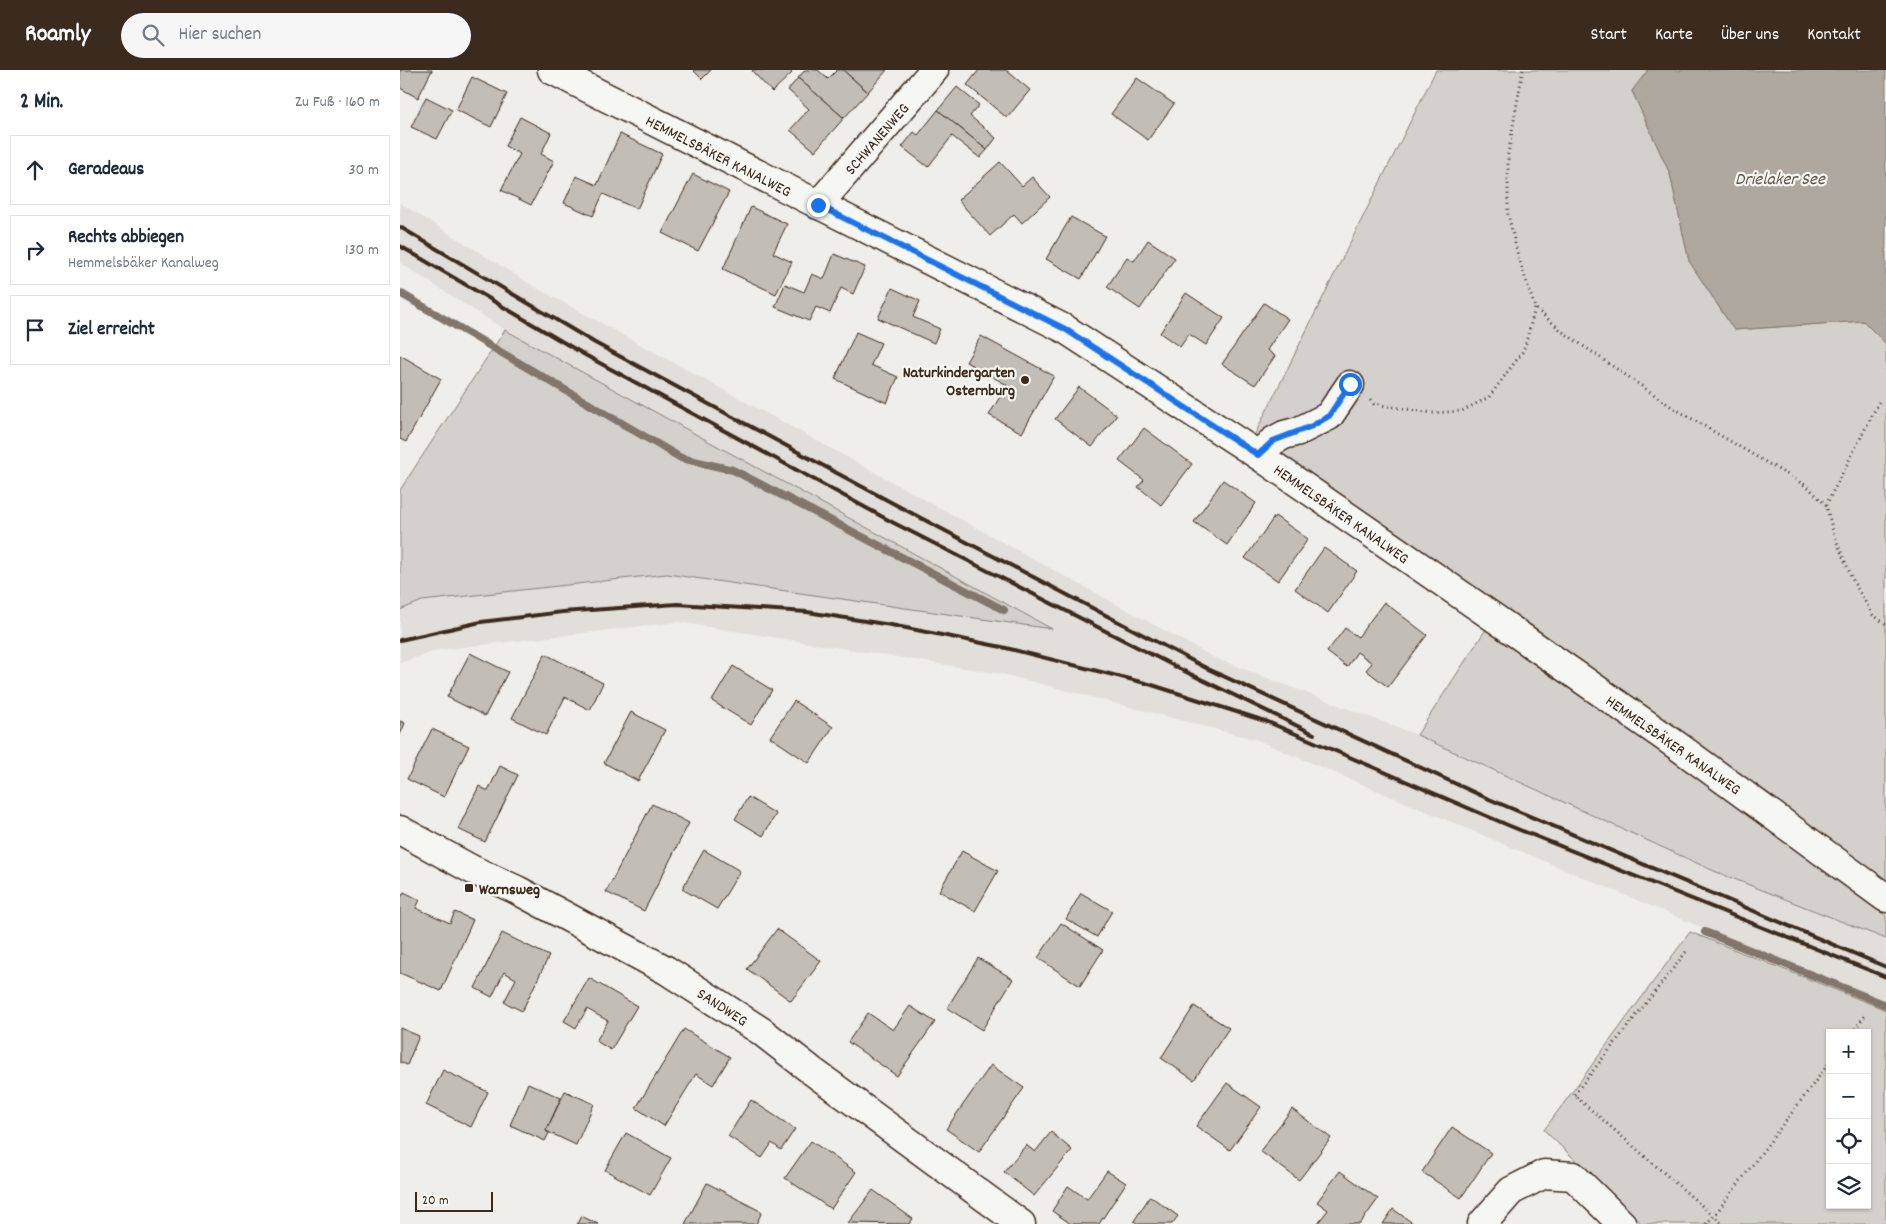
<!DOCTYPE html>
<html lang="de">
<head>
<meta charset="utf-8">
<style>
  :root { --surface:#fff; --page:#f6f6f7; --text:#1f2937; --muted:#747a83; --line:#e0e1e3; --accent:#3b2a1e }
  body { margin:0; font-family:Dekko,sans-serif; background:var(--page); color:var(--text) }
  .controls { position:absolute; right:15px; bottom:15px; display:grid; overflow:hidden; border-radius:0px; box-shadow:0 1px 4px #0004 }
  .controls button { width:45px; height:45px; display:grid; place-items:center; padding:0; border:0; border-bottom:1px solid var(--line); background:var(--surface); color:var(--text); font:25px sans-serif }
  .scale { position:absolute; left:15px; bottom:12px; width:78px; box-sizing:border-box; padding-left:5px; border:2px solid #3b2a1e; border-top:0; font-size:14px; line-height:18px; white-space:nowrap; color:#3b2a1e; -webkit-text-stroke:4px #f6f6f2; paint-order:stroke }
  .stop { position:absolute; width:15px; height:15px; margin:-11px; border:4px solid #1a73e8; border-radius:50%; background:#fff }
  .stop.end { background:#1a73e8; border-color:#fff; box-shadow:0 1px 5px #0008 }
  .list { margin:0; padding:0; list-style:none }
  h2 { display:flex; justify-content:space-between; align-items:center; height:65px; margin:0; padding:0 20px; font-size:21px }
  h2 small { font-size:16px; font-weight:400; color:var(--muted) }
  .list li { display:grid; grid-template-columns:32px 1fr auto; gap:15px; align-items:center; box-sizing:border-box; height:70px; margin:0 10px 10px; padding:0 10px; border:1px solid var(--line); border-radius:0px }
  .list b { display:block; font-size:19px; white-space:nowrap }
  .list p { margin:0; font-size:16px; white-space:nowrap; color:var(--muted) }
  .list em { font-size:16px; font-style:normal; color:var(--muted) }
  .icon { flex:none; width:28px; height:28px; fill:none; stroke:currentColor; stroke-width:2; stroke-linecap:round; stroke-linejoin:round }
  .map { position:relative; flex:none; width:1486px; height:1154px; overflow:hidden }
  header { display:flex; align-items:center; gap:30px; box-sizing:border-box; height:70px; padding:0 25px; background:var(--accent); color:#fff }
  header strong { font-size:24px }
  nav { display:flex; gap:28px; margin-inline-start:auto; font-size:18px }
  .search { width:350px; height:45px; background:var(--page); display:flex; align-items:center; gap:12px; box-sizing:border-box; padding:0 18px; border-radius:28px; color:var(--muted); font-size:19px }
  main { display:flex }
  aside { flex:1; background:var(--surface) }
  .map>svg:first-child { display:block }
  .built { fill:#e2dfdb }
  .green { fill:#d4d1cc; stroke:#887e75; fill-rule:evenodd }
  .water { fill:#afa8a1; stroke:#81766d }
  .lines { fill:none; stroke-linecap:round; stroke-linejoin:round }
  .stream { stroke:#81766d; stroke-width:8 }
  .building { fill:#c2bdb7; stroke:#3b2a1e }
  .minor-casing { stroke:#3b2a1e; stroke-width:31 }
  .path { stroke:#3b2a1e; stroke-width:3; stroke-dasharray:1 4; stroke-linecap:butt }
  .minor { stroke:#f6f6f2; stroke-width:28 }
  .rail { stroke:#3b2a1e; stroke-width:4 }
  .route { stroke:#1a73e8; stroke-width:6 }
  .poi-dot { fill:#3b2a1e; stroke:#f6f6f2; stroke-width:2 }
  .labels { text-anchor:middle; stroke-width:4.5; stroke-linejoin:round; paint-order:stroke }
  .street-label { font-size:16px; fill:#3b2a1e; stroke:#f6f6f2 }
  .poi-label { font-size:16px; font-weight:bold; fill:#3b2a1e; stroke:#f6f6f2; text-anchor:end }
  .water-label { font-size:18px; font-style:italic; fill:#64564c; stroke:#f6f6f2 }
</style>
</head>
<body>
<header>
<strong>Roamly</strong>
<div class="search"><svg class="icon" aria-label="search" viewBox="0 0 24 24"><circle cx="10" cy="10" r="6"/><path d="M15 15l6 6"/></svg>Hier suchen</div>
<nav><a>Start</a><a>Karte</a><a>Über uns</a><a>Kontakt</a></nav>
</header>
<main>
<aside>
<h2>2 Min.<small>Zu Fuß · 160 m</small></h2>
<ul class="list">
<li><svg class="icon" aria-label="ahead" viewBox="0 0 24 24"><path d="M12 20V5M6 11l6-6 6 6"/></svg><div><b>Geradeaus</b></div><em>30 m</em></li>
<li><svg class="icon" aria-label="right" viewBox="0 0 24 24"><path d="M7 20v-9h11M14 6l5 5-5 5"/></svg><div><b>Rechts abbiegen</b><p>Hemmelsbäker Kanalweg</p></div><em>130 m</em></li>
<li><svg class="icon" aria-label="arrive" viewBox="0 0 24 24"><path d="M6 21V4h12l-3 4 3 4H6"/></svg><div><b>Ziel erreicht</b></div></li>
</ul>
</aside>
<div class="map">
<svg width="1486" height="1154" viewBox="0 0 1486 1154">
  <rect width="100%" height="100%" fill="#efeeea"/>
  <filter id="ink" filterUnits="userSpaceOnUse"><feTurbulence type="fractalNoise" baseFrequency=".02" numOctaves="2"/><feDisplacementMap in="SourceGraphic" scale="10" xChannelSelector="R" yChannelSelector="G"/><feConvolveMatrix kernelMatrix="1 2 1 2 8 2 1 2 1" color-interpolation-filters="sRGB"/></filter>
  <g filter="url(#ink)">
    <!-- built -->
    <polygon class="built" points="0,133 135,217 815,588 1017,665 1314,801 1486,869 1486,932 1296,855 857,670 602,604 278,552 38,580 0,593 0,540 22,531 267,504 650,558 105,260 0,193"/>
    <!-- green -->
    <g class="green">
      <polygon points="1036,0 1248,0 1232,21 1270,104 1289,191 1334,260 1463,251 1486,274 1486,814 853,368"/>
      <polygon points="105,260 652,559 267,504 22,531 0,540 0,420"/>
      <polygon points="1088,556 1486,846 1486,869 1314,801 1017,665"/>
      <path d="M 1290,862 L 1486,940 L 1486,1154 L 1242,1154 L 1144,1060 ZM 1430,963 L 1467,963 L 1467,1135 L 1430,1135 Z"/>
    </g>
    <!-- water -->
    <polygon class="water" points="1248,0 1486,0 1486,274 1463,251 1334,260 1289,191 1270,104 1232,21"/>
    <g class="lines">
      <!-- stream -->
      <g class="stream">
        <polyline points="0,223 281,388 333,400 604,540"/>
        <polyline points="1305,862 1486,935"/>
      </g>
    </g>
    <!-- building -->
    <g class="building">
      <polygon points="0,0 32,0 18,28 0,18"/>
      <polygon points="293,0 311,0 302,9"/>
      <polygon points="353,0 389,0 392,3 372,22 352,1"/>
      <polygon points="405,0 418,0 428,9 437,0 443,0 468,22 444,48 398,8"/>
      <polygon points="443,0 487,0 468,22"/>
      <polygon points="579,0 606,0 630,20 607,48 567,15"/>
      <polygon points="72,7 107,24 91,57 56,40"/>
      <polygon points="398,8 444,48 415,81 390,60 409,39 388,20"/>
      <polygon points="737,8 774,34 748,70 711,44"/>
      <polygon points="557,17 579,35 570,46 596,68 587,80 538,40"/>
      <polygon points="26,27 52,40 37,69 11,57"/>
      <polygon points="538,40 587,80 580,88 552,66 528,97 502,77 514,62 518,65"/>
      <polygon points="120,47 151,63 141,84 154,91 131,135 101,120 120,84 105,76"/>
      <polygon points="220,64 262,84 237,139 203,124 193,146 164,133 176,106 197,115"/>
      <polygon points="600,92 622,116 632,107 650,127 622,153 614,144 590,166 558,130"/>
      <polygon points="293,104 329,122 298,181 262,163"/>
      <polygon points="351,137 387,154 373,183 392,192 376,224 323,199"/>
      <polygon points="671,147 705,166 681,209 646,189"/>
      <polygon points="748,170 775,188 740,239 707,217 727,187 734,191"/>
      <polygon points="434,184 465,197 453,224 441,218 430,243 416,237 409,251 375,237 385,214 404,222 412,204 424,209"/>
      <polygon points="492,218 520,231 513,247 540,259 534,273 478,248"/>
      <polygon points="786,223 824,248 806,275 789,264 780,277 760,263"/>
      <polygon points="864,233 888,249 867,280 875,286 855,315 822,294"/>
      <polygon points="456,262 481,273 471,295 498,307 487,333 435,309"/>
      <polygon points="581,266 654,306 622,363 589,345 607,315 566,292"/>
      <polygon points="0,285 41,309 6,372 0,369"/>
      <polygon points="679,317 717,345 692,377 655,349"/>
      <polygon points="744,358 792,394 761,435 738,417 744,410 719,391"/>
      <polygon points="823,410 856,433 827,475 794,452"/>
      <polygon points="875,446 908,469 878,511 845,488"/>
      <polygon points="924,478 957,501 928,543 895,519"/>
      <polygon points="984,532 1027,565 988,617 966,600 972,593 957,582 947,597 927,582 945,558 958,567"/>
      <polygon points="70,583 108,602 85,646 47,627"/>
      <polygon points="145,584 203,613 190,640 165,627 146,665 112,648"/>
      <polygon points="333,596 372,620 351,655 312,631"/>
      <polygon points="394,631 433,657 409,693 370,667"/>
      <polygon points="231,642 265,660 238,711 204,693"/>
      <polygon points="0,651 5,653 0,665"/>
      <polygon points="32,659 69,676 44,727 7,709"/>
      <polygon points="100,696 118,705 85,772 58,759 79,716 88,721"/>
      <polygon points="348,727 376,744 363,766 335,749"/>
      <polygon points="252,734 289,753 244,841 206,822"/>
      <polygon points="304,780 340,801 317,839 282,819"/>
      <polygon points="562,781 598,801 575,841 539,821"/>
      <polygon points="4,822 20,830 16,838 50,853 55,842 73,850 41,921 0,903 0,830"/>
      <polygon points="681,823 712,841 697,867 666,849"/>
      <polygon points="661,853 703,880 680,916 638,888"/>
      <polygon points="377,859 421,891 391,931 347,899"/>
      <polygon points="102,863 149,886 122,941 104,932 116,909 104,902 92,927 75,918"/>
      <polygon points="578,888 613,909 582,960 547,938"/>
      <polygon points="189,908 237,936 211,980 196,971 208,951 187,939 176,958 164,951"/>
      <polygon points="510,936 535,952 497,1006 448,972 468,943 493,960"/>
      <polygon points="794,936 829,958 794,1010 761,988"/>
      <polygon points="0,958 19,966 7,995 0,992"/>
      <polygon points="284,959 330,987 313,1015 296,1004 264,1056 236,1038"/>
      <polygon points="591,995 624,1018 579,1082 546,1059"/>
      <polygon points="43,1000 88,1022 71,1057 26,1035"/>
      <polygon points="128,1013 161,1028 146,1061 149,1063 145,1071 110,1055"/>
      <polygon points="827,1013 861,1037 830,1080 796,1056"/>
      <polygon points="165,1021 194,1034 176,1075 146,1061"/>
      <polygon points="351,1030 395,1059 381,1080 372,1073 362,1088 328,1066"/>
      <polygon points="892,1039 931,1068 899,1110 860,1081"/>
      <polygon points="1052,1057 1091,1083 1061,1128 1022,1102"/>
      <polygon points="651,1062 672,1080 634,1126 604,1102 626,1075 635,1082"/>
      <polygon points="226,1063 271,1088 250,1125 205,1100"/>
      <polygon points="411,1071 456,1102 431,1139 385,1108"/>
      <polygon points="707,1101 726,1113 699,1154 671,1154 652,1141 668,1116 687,1129"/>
      <polygon points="940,1101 978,1129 960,1154 917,1154 928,1140 917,1132"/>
      <polygon points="307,1113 362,1142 356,1154 285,1154"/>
      <polygon points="473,1120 513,1149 509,1154 448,1153"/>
      <polygon points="750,1126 778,1146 772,1154 738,1154 734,1151"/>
      <polygon points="993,1139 1014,1154 983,1154"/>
      <polygon points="181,1146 198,1154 177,1154"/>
    </g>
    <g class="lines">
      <!-- minor casing -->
      <g class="minor-casing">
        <g id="minor">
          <polyline points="152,0 665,259 858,385 1093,547 1279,677 1486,828"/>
          <polyline points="418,135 534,0"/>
          <polyline points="858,385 873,371 884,365 899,361 929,346 950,315"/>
          <polyline points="0,760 73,800 117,820 266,900 361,961 412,1001 621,1154"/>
          <polyline points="1082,1154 1111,1121 1144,1104 1173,1106 1222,1154"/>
        </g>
      </g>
      <!-- path -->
      <g class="path">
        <polyline points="1123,0 1108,84 1108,144 1118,186 1135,238 1163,262 1272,337 1408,417 1426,435 1434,465 1454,513 1473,545 1486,554"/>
        <polyline points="970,330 974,334 1032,343 1062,341 1089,327 1124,280 1135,238"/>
        <polyline points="1426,435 1479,332"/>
        <polyline points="1286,882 1174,1025 1323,1154"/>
        <polyline points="1452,963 1466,944"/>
        <polyline points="1306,1154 1314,1146 1430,992"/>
      </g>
      <!-- minor -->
      <use href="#minor" class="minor"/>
      <!-- rail -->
      <g class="rail">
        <polyline points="0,157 195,273 500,437 808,599 1082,726 1486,897"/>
        <polyline points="0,176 185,285 492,452 780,599 914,664"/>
        <polyline points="0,570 81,552 162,542 277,534 407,542 491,555 602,577 749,614 868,652 1110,756 1486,907"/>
      </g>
    </g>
  </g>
  <g class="lines" filter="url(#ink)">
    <!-- route -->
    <polyline class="route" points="418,135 665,259 858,385 873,371 912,356 929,346 950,314"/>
  </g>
  <!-- markers -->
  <g class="poi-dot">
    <circle cx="625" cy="310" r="5"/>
    <rect x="64" y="813" width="10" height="10" rx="2.5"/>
  </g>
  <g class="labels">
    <!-- street labels -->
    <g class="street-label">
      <text transform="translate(476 68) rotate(-49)" y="6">SCHWANENWEG</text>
      <text transform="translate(319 85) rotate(27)" y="6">HEMMELSBÄKER KANALWEG</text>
      <text transform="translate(942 443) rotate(35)" y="6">HEMMELSBÄKER KANALWEG</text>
      <text transform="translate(1274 674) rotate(35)" y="6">HEMMELSBÄKER KANALWEG</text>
      <text transform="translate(323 936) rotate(33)" y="6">SANDWEG</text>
    </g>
    <!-- poi labels -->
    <g class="poi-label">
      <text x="615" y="307">Naturkindergarten<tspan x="615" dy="18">Osternburg</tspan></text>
      <text x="79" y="824" text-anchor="start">Warnsweg</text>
    </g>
    <!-- water labels -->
    <g class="water-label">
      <text x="1380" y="114">Drielaker See</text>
    </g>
  </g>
</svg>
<div class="controls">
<button>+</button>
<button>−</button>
<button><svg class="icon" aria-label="locate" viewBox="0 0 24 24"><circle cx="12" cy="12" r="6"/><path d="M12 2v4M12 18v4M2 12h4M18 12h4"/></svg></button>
<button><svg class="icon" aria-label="layers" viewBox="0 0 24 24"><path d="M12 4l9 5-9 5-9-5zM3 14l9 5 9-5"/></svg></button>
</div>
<div class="scale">20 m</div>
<div class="stop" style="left:950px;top:314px"></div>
<div class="stop end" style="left:418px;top:135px"></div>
</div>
</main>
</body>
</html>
